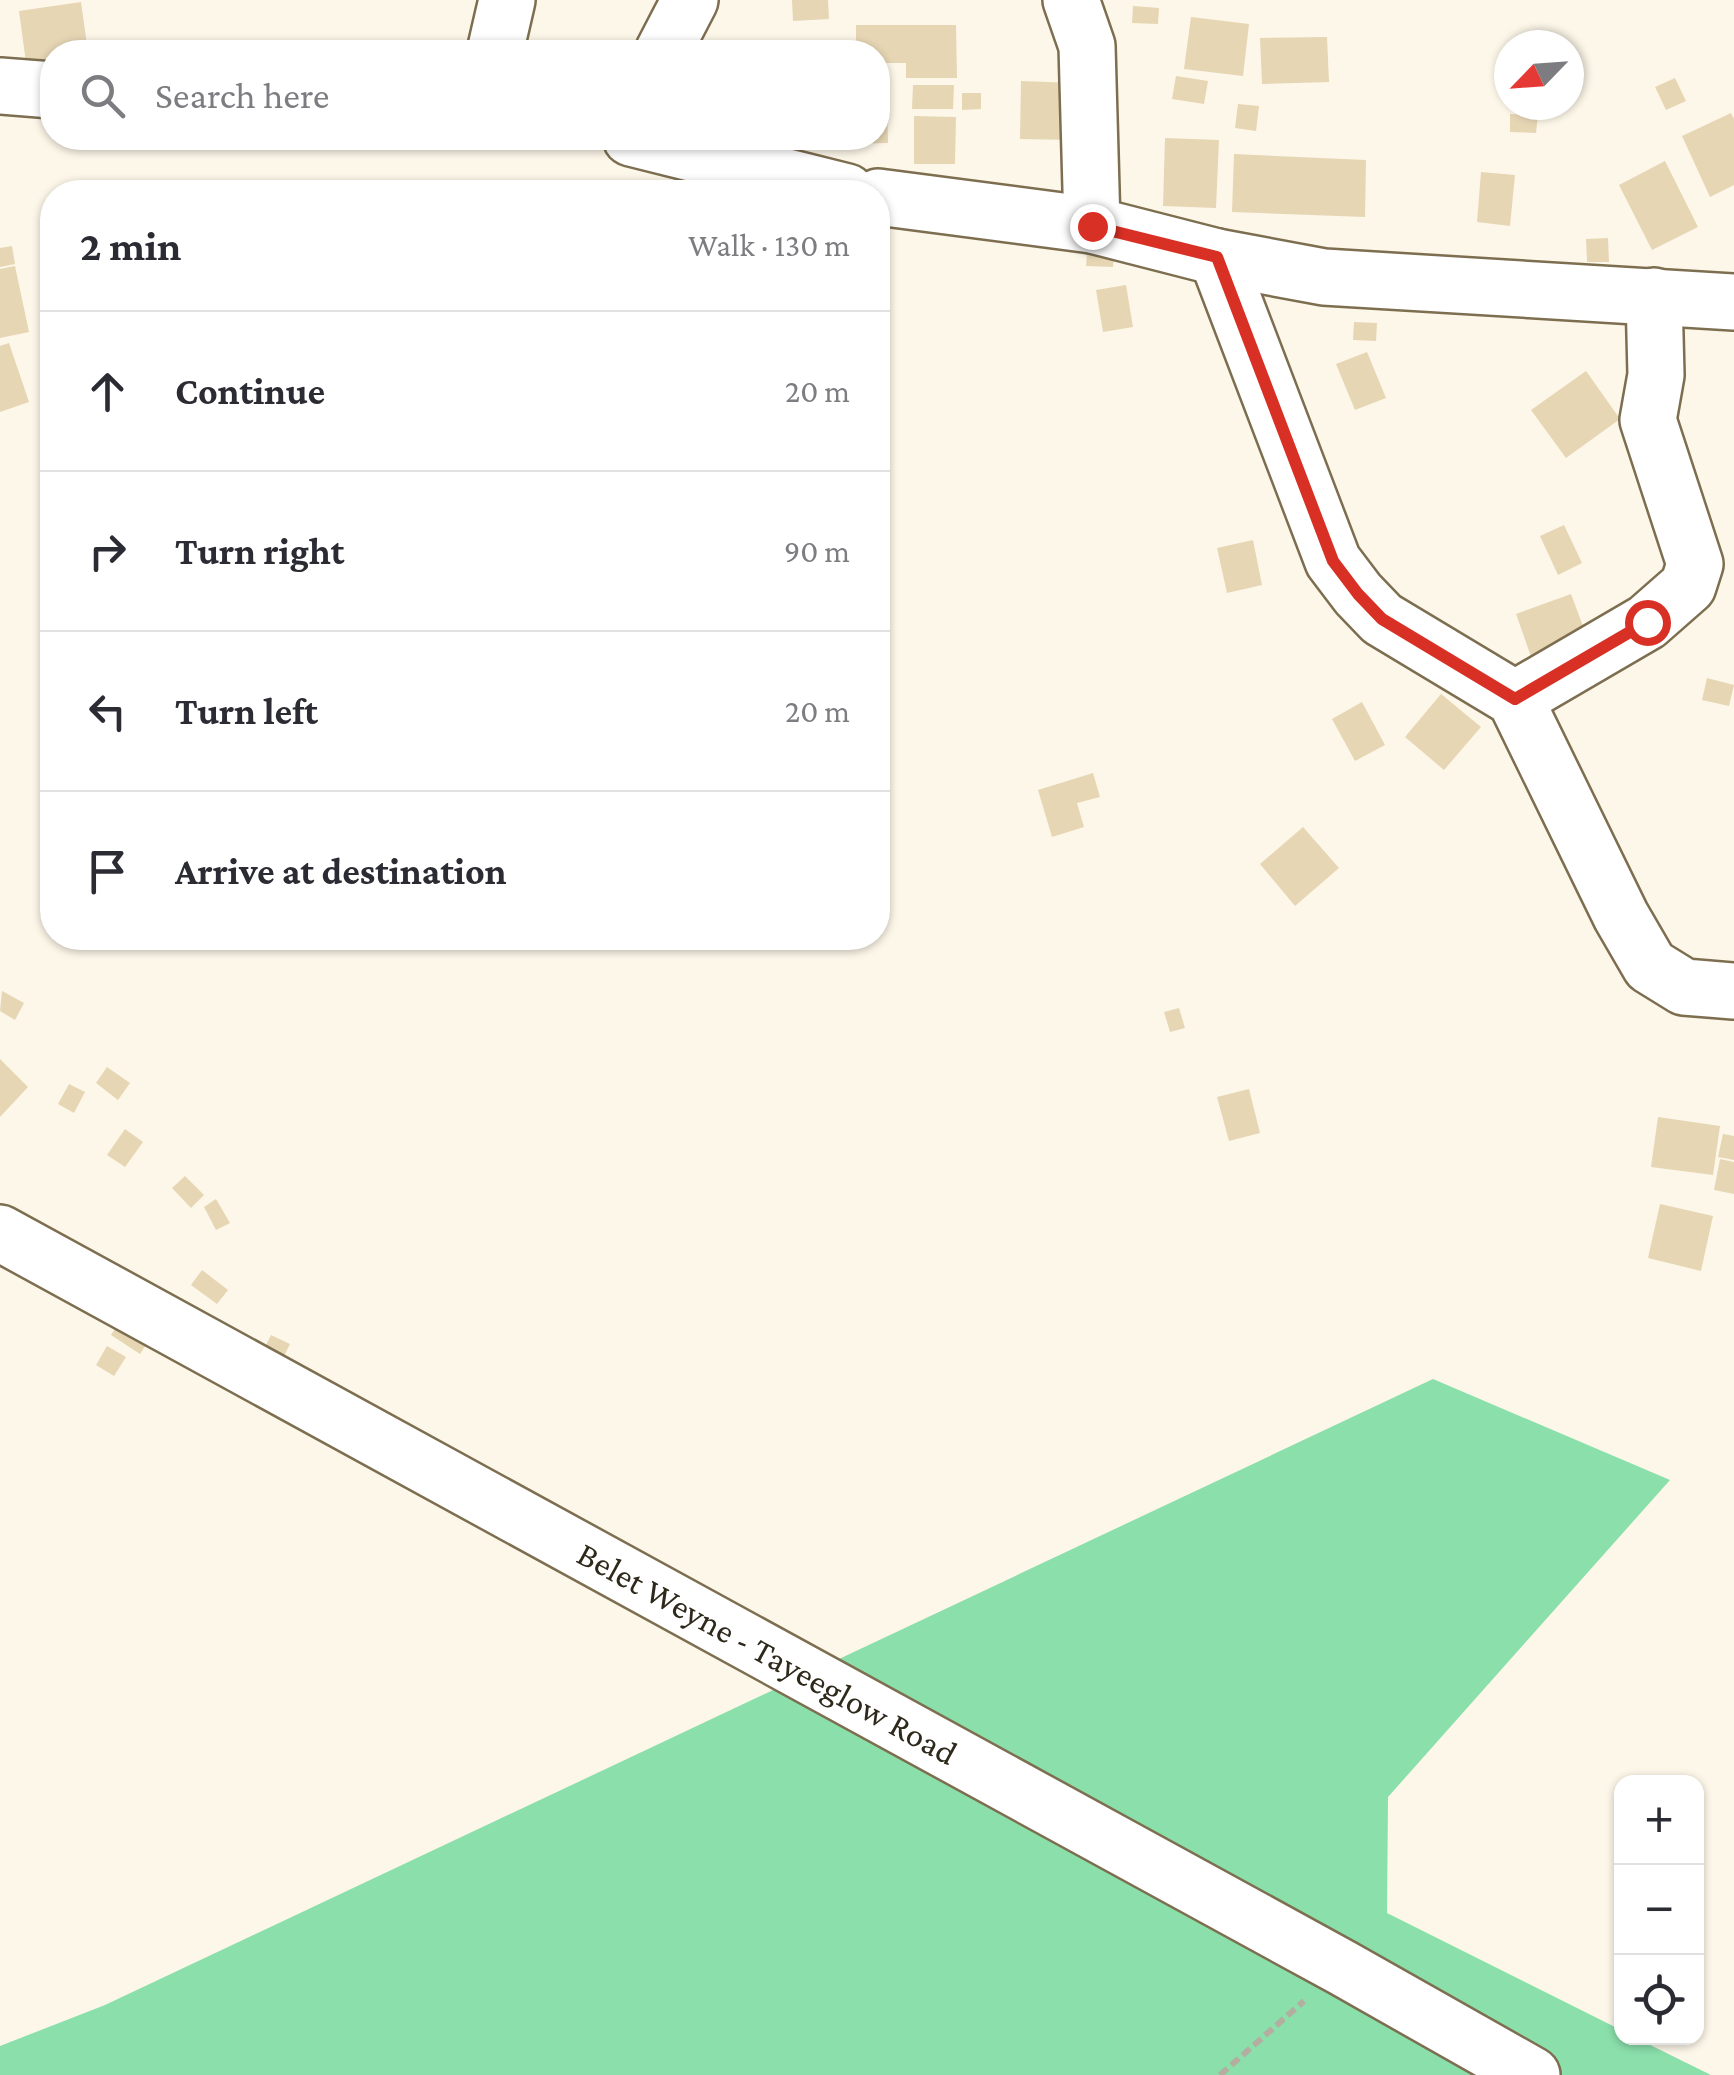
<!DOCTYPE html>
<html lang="en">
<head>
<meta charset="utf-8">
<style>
  :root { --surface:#fff; --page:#f7f7f7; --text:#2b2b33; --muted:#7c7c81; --line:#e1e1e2 }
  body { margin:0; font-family:"Crimson Pro",serif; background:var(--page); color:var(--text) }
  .controls { position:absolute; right:30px; bottom:30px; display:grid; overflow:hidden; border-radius:20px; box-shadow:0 2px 8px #0004 }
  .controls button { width:90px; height:90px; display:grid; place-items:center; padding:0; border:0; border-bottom:2px solid var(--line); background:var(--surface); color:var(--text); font:50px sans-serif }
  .compass { position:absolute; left:1494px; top:30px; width:90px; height:90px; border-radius:50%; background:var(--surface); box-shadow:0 2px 8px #0004; rotate:245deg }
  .stop { position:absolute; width:30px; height:30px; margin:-22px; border:8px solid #d93025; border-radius:50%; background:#fff }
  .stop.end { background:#d93025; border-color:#fff; box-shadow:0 2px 10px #0008 }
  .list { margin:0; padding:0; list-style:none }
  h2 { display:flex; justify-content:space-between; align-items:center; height:130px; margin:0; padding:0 40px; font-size:42px }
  h2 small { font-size:32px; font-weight:400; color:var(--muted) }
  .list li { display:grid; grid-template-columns:65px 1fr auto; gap:30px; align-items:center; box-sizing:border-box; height:160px; padding:0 40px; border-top:2px solid var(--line) }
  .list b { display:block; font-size:38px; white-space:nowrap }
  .list em { font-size:32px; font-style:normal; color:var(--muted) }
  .icon { flex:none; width:55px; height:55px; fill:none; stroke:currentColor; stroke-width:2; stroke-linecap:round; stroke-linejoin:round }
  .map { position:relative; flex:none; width:1734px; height:2075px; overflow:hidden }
  .search { position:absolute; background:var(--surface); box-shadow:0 2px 8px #0004; left:40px; top:40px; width:850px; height:110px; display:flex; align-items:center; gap:25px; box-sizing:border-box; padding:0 35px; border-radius:40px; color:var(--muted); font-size:38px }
  .panel { position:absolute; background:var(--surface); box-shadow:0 2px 8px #0004; left:40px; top:180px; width:850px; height:770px; border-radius:40px }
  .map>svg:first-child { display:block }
  .green { fill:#8adfab }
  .building { fill:#e6d6b4 }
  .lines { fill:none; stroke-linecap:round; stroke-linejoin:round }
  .minor-casing { stroke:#7d6e50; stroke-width:60 }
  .major-casing { stroke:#7d6e50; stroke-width:60 }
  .path { stroke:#b4aea0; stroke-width:6; stroke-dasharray:10 5; stroke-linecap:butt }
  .minor { stroke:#fff; stroke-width:55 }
  .major { stroke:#fff; stroke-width:55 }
  .route { stroke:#d93025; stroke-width:12 }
  .labels { text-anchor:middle; stroke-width:9; stroke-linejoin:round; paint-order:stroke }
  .street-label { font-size:35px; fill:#2f291c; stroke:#fdf7e9 }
</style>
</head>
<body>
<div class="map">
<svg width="1734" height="2075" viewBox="0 0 1734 2075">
  <rect width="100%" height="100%" fill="#fdf7e9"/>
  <polygon class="green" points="1433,1379 1670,1480 1388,1797 1387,1913 1621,2030 1622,2038 1636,2038 1711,2075 0,2075 0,2046 105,2005"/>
  <g class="building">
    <polygon points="792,0 828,0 829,19 793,21"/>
    <polygon points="81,2 88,52 52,52 52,66 27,70 19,11"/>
    <polygon points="1133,6 1159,8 1158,24 1132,23"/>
    <polygon points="1191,17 1249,24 1243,76 1184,69"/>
    <polygon points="856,25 956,25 957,78 906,78 906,63 878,63 878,52 856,52"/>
    <polygon points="1327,37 1329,82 1262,84 1260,38"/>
    <polygon points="1176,76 1208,81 1204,104 1172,99"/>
    <polygon points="1675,78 1686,101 1666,110 1655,87"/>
    <polygon points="1021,81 1074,83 1073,140 1020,139"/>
    <polygon points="913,85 954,85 953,109 912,109"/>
    <polygon points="962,93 981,93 981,109 962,110"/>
    <polygon points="878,99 887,99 888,143 847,144 847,138 878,138"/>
    <polygon points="1238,104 1259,106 1256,131 1235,128"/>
    <polygon points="1731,113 1734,119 1734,185 1710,197 1682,136"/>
    <polygon points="1510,114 1538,115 1536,133 1510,132"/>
    <polygon points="914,116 956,117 955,164 914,164"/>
    <polygon points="1165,138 1219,140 1216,208 1163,206"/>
    <polygon points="1234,154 1366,160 1365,217 1232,212"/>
    <polygon points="1665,161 1698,227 1652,250 1619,185"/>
    <polygon points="1481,172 1515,175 1510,226 1477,222"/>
    <polygon points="1608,238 1609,262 1587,262 1586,239"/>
    <polygon points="1088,240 1115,241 1113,267 1086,266"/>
    <polygon points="12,246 15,264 0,267 0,248"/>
    <polygon points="15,266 29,332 0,338 0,269"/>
    <polygon points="1126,285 1133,327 1103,332 1096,290"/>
    <polygon points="1354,322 1377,323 1376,341 1353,340"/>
    <polygon points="9,343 29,402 0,412 0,346"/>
    <polygon points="1367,352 1386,398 1355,410 1336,364"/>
    <polygon points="1586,371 1620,419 1566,458 1531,410"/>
    <polygon points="1564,525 1582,563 1558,575 1540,536"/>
    <polygon points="1253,540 1262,585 1227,593 1217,548"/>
    <polygon points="1571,594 1590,645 1534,665 1516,614"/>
    <polygon points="1707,678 1734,685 1729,706 1702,700"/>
    <polygon points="1441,694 1481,727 1444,770 1405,737"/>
    <polygon points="1362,702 1385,745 1355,761 1332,719"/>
    <polygon points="1093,773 1100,797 1077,803 1084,827 1052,837 1038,790"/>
    <polygon points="1303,827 1339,868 1295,906 1260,864"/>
    <polygon points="2,991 24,1003 15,1020 0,1011"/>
    <polygon points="1179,1008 1185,1028 1170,1032 1164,1012"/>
    <polygon points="0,1059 28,1087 0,1117"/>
    <polygon points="107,1067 130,1083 118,1100 96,1083"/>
    <polygon points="69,1084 85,1092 74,1113 58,1104"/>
    <polygon points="1249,1089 1260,1133 1229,1141 1217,1097"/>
    <polygon points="1658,1117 1720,1126 1713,1175 1651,1167"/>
    <polygon points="125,1129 143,1142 125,1167 107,1155"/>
    <polygon points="1723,1134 1734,1136 1734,1160 1718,1157"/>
    <polygon points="1720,1159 1734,1162 1734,1194 1714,1190"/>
    <polygon points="185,1176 204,1195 191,1208 172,1188"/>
    <polygon points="216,1199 230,1223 216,1230 204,1207"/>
    <polygon points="1660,1204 1713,1216 1701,1271 1648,1258"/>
    <polygon points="202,1270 228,1290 217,1304 191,1285"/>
    <polygon points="136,1296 165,1316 140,1354 111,1335"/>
    <polygon points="271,1335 290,1344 283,1358 264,1349"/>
    <polygon points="107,1346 126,1357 114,1376 96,1365"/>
  </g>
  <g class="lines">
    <defs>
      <g id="minor">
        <polyline points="1071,0 1087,46 1092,225"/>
        <polyline points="495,52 507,0"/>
        <polyline points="663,52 690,0"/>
        <polyline points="0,86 52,90"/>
        <polyline points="631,138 847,192"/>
        <polyline points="878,197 1092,225 1217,257 1324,277 1734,302"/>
        <polyline points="1217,257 1333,561 1358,594 1382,619 1515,699 1621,916 1650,966 1684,987 1734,991"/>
        <polyline points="1515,699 1647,622 1688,586 1695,564 1648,420 1656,375 1654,296"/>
      </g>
      <g id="major">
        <path id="s1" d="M0 1233 1343 1968 1532 2075"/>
      </g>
    </defs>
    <use href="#minor" class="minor-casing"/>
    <use href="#major" class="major-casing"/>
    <polyline class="path" points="1220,2075 1304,2001"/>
    <use href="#minor" class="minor"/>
    <use href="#major" class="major"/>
  </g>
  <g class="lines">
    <polyline class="route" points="1092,226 1217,257 1333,561 1358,594 1382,619 1515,699 1647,622"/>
  </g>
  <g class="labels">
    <g class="street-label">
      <text dy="12" stroke="none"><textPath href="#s1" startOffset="875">Belet Weyne - Tayeeglow Road</textPath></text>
    </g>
  </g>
</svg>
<div class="controls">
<button>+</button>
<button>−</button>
<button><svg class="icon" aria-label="locate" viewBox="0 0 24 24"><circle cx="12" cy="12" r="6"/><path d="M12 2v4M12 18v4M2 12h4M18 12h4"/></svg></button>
</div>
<svg class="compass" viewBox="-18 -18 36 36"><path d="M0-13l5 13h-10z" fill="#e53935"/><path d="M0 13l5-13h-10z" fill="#7c7c81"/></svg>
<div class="stop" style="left:1647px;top:622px"></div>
<div class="stop end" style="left:1092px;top:226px"></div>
<div class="search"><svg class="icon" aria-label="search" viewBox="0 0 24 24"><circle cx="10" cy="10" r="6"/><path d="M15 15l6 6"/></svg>Search here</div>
<section class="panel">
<h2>2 min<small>Walk · 130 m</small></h2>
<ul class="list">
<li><svg class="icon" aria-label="ahead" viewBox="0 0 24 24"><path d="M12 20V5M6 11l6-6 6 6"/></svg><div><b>Continue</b></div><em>20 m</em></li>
<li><svg class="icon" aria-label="right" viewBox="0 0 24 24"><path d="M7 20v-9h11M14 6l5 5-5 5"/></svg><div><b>Turn right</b></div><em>90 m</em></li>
<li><svg class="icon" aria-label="left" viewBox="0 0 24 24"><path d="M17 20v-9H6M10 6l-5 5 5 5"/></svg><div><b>Turn left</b></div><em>20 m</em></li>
<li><svg class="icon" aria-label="arrive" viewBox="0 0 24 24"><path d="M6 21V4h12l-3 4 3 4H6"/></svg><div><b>Arrive at destination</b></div></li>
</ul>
</section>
</div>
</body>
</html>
